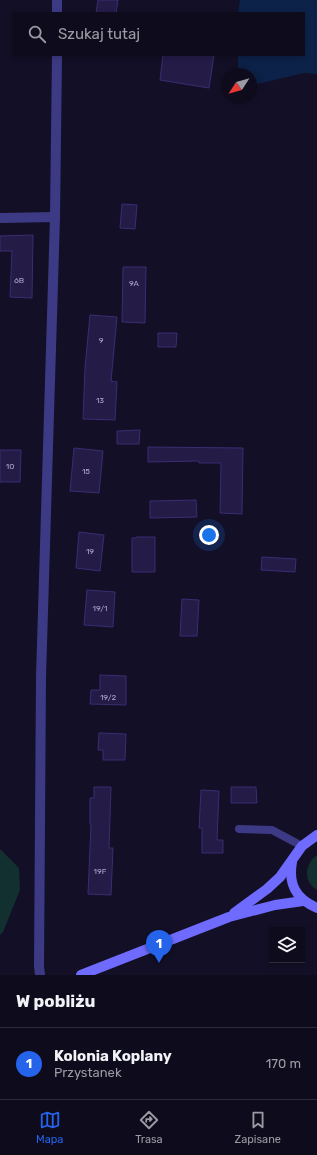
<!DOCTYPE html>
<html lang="pl">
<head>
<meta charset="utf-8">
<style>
  :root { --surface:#0e0b1c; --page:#171425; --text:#f1f3f6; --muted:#9b9ba3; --line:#2e2b3b; --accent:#2563eb }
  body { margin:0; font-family:Rubik,sans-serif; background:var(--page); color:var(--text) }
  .controls { position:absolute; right:12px; bottom:12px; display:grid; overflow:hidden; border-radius:0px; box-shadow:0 2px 6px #0003 }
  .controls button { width:36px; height:36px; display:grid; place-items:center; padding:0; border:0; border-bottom:1px solid var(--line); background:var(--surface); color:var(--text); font:20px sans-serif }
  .compass { position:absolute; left:221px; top:68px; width:36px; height:36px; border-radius:50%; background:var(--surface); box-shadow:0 2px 6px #0003; rotate:234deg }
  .you { position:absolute; left:209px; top:535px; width:14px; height:14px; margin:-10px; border:3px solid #fff; border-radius:50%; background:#1a73e8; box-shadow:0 0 0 6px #1a73e833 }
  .badge { display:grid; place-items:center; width:26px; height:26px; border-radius:50%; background:var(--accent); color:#fff; font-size:13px; font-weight:700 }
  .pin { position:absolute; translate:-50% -33px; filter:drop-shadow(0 1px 2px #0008) }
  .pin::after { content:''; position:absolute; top:21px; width:14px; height:12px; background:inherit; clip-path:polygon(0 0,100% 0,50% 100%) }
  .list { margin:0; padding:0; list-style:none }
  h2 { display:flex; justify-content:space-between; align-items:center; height:52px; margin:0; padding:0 16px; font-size:17px }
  h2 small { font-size:13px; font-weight:400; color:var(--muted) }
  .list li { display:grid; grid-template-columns:26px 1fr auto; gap:12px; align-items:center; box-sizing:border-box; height:72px; padding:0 16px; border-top:1px solid var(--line) }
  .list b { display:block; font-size:15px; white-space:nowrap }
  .list p { margin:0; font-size:13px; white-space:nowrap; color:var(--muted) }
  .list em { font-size:13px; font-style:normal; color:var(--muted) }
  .icon { flex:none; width:22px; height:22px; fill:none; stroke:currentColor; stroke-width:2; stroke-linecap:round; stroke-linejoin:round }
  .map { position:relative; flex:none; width:317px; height:975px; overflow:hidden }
  .search { position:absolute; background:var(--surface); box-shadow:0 2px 6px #0003; left:12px; right:12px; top:12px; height:44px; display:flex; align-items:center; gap:10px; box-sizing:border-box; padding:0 14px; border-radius:0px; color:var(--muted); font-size:15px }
  .sheet { height:124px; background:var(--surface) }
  nav { display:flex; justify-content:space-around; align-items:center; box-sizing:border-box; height:56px; border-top:1px solid var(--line); background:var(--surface); font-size:11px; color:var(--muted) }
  nav a { display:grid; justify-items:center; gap:2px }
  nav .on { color:var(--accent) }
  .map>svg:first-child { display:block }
  .green { fill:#12302f }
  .water { fill:#0c2248 }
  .building { fill:#241b47; stroke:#3b2d73 }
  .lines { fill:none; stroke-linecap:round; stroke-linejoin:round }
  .lane { stroke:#3d3a85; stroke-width:8 }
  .street { stroke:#3d3a85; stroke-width:10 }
  .secondary { stroke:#6f6bff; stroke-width:10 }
  .labels { text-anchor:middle; stroke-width:3.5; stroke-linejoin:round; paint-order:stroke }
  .number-label { font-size:8px; fill:#aca6d1 }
</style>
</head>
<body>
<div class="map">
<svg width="317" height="975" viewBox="0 0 317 975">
  <rect width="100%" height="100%" fill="#130f26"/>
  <g class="green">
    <polygon points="0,849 19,868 20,890 3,932 0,935"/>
    <path d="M317 855V890C303 882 304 864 317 855Z"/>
  </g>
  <polygon class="water" points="240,0 317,0 317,74 304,73 253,85 251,84 251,74 238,73 238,55 304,55 304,13 238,13"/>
  <g class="building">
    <polygon points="98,0 118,0 116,13 96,13"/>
    <polygon points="163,55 214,55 209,88 160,80"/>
    <polygon points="122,204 137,205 135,229 120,228"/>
    <polygon points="33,235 32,298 10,297 12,251 0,251 0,236"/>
    <polygon points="123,267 146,267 145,323 122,322"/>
    <polygon points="90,315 117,317 111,381 117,382 115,420 83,419 85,368"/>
    <polygon points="158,333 177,333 176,347 158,347"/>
    <polygon points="140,430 139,444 117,444 117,431"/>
    <polygon points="148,447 243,448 242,514 220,513 221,463 199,463 199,461 148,462"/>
    <polygon points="74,448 103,451 99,493 70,491"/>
    <polygon points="0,450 21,450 20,482 0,482"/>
    <polygon points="196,500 197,517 150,518 150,501"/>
    <polygon points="79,532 104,535 100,571 76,568"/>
    <polygon points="136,537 155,537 155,572 132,572 132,538 136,538"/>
    <polygon points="262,557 296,559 295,572 261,570"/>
    <polygon points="87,590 115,592 113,627 84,625"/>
    <polygon points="182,599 199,600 197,636 180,636"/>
    <polygon points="100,675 126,676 126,705 90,704 91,690 100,690"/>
    <polygon points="99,733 126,734 125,760 103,760 103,750 98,750"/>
    <polygon points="94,787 111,787 109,848 113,848 111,895 88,894 91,824 90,824 90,798 94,798"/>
    <polygon points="231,787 256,787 257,803 231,803"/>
    <polygon points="201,790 219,791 217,840 223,840 223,853 202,853 202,828 199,828"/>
  </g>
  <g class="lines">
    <polyline class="lane" points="239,829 272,830 302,846"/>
    <g class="street">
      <polyline points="57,13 57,0"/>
      <polyline points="0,218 55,217"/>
      <polyline points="40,975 39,966 41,677 55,217 57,55"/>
    </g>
    <g class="secondary">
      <path d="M292 862C288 885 296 899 317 908"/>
      <polyline points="234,913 267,889 280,877 302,846 317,835"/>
      <polyline points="81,975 229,917 275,905 303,901"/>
    </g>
  </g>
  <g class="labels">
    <g class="number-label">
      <text x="19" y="283">6B</text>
      <text x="134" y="286">9A</text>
      <text x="101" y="343">9</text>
      <text x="100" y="403">13</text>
      <text x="10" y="469">10</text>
      <text x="86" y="474">15</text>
      <text x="90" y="554">19</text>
      <text x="100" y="611">19/1</text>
      <text x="108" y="700">19/2</text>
      <text x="100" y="874">19F</text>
    </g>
  </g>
</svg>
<div class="controls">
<button><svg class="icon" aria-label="layers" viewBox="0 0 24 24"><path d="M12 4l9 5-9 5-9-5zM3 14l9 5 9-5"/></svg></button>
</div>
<svg class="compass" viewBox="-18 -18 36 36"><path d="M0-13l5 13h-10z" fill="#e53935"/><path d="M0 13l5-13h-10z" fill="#9b9ba3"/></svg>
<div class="you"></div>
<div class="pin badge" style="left:159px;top:963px">1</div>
<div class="search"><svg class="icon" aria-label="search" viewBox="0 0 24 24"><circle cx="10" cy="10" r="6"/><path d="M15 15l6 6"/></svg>Szukaj tutaj</div>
</div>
<section class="sheet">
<h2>W pobliżu<small></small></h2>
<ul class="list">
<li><span class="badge">1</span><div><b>Kolonia Koplany</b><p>Przystanek</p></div><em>170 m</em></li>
</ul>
</section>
<nav>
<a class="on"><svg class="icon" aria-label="map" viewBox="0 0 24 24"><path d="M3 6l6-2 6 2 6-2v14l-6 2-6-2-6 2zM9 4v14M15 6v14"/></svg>Mapa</a>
<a><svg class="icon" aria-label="directions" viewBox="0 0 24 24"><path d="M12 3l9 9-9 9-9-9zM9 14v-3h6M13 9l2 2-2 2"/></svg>Trasa</a>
<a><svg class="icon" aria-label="saved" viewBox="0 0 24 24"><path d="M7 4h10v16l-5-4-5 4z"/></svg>Zapisane</a>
</nav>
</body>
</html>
